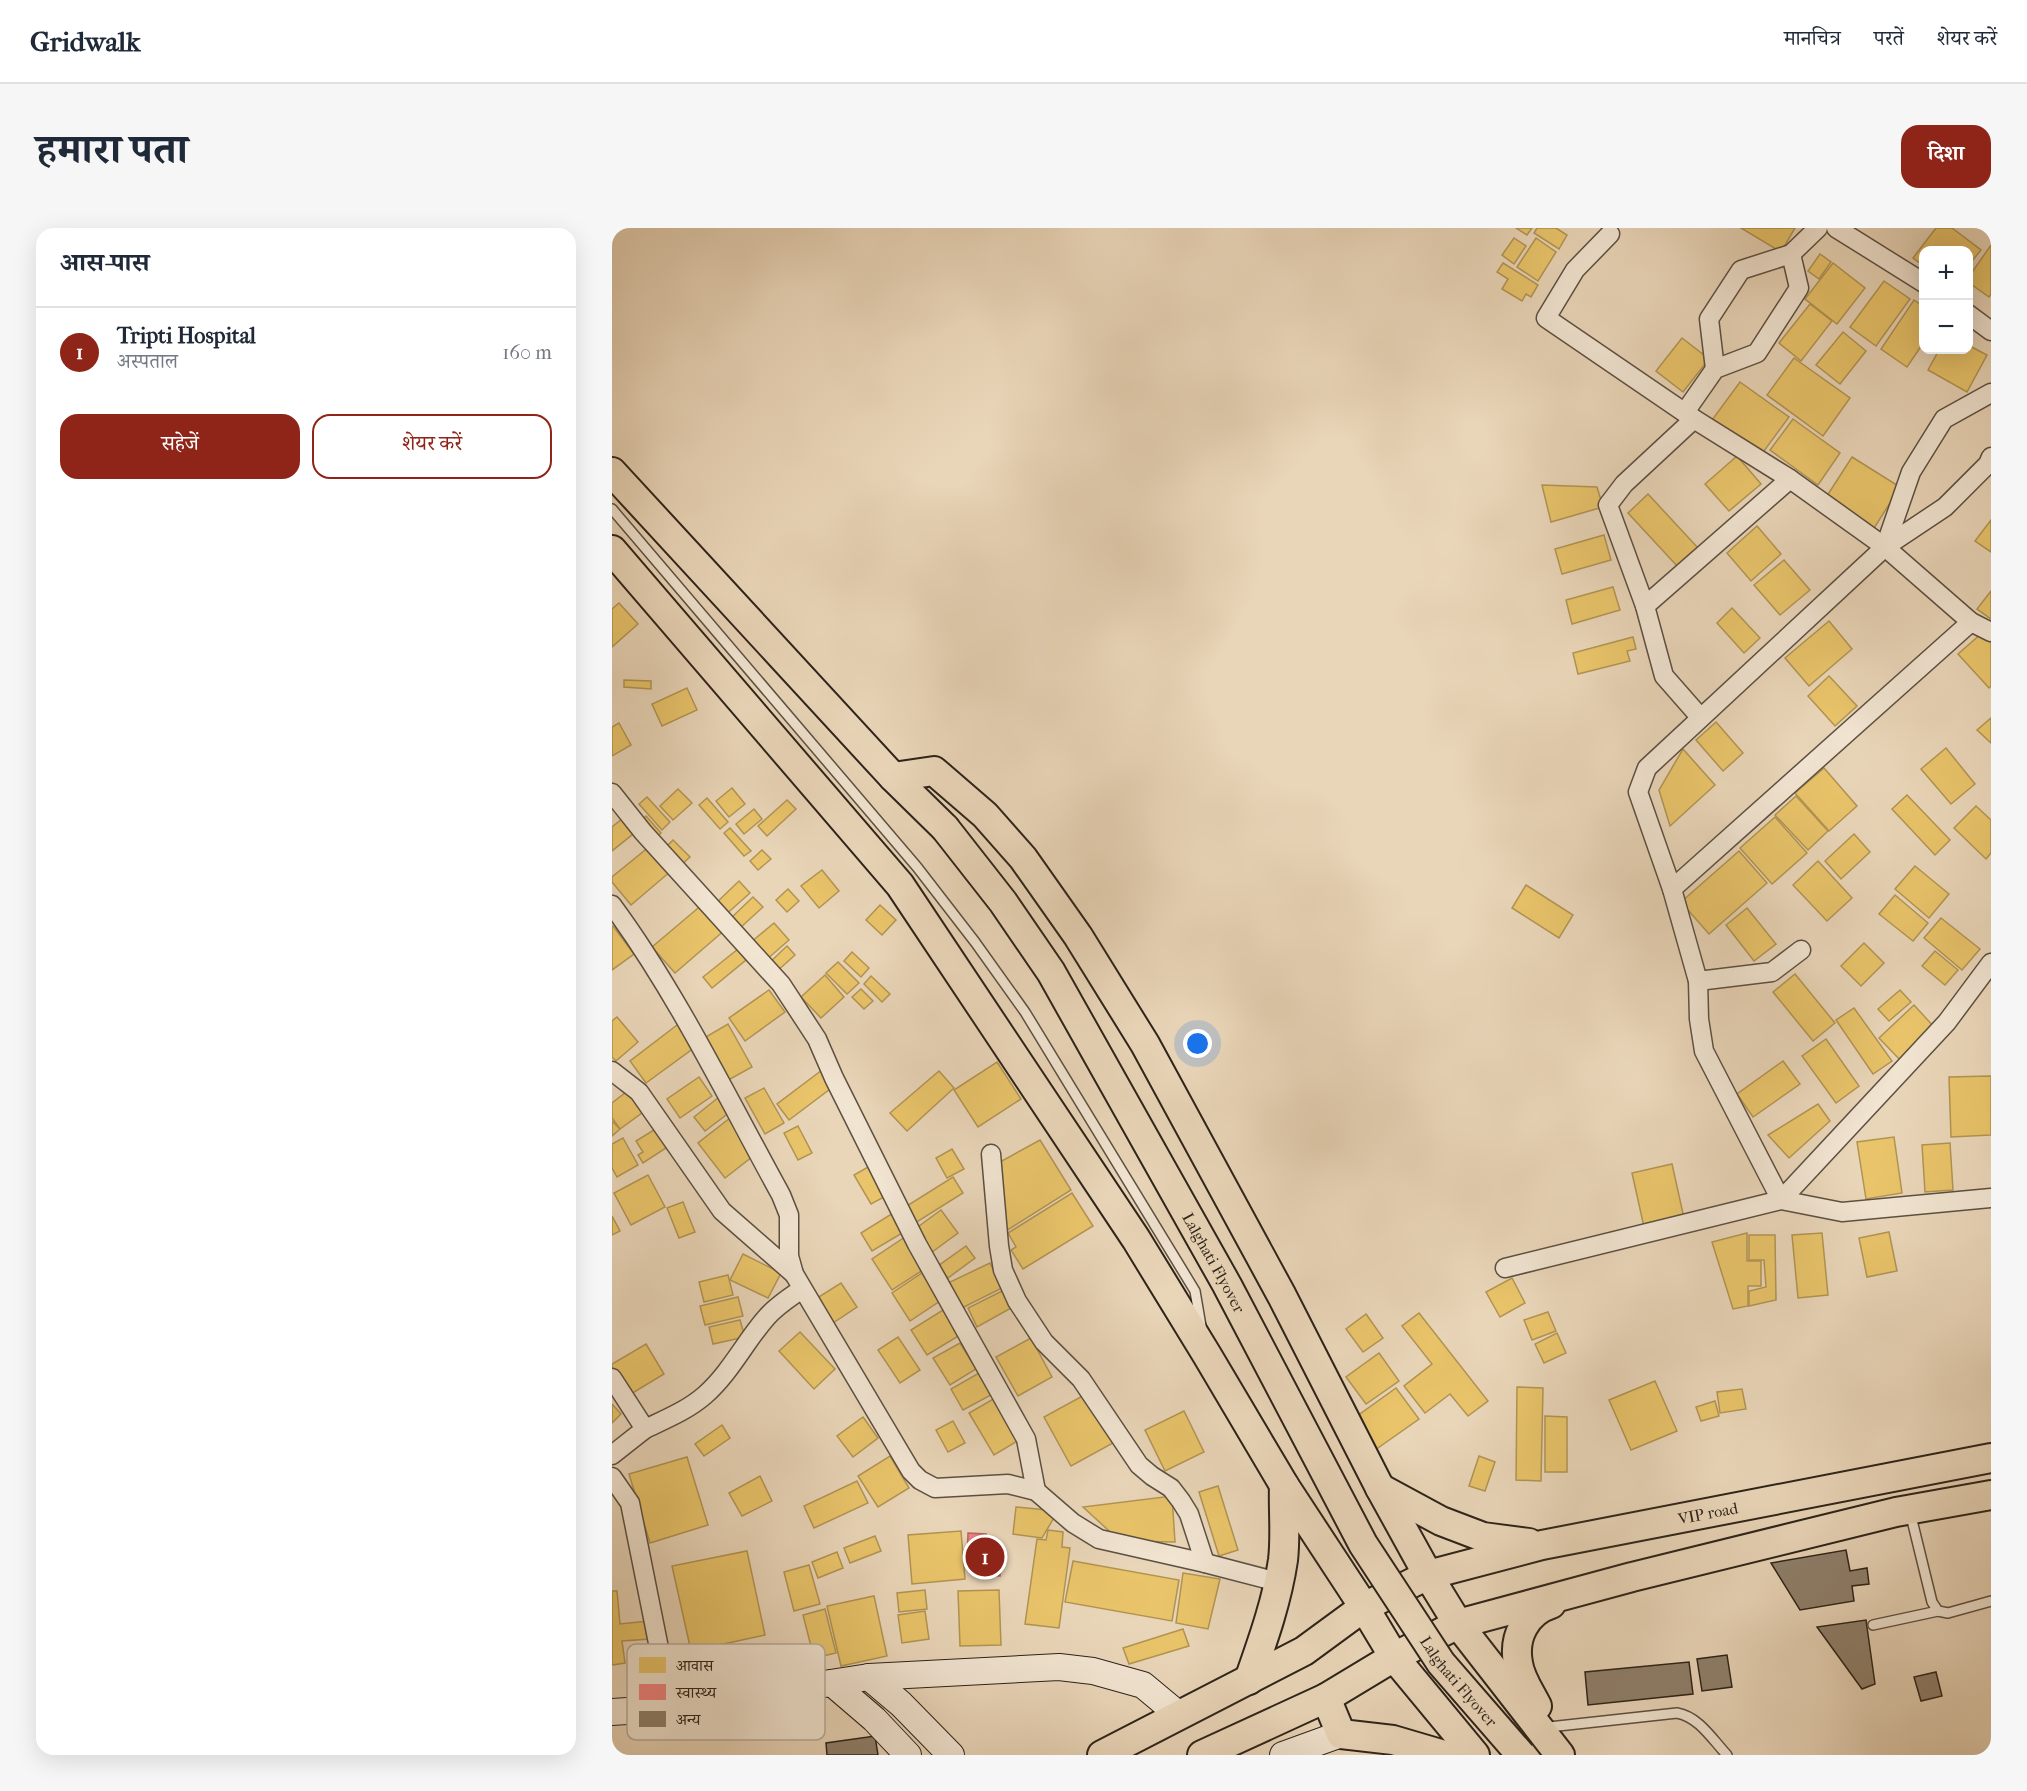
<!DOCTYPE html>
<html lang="hi">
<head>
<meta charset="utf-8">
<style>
  :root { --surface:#fff; --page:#f6f6f7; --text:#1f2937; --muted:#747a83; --line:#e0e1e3; --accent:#8f2418 }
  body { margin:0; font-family:"IM FELL French Canon","Noto Serif Devanagari",serif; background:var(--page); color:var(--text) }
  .controls { position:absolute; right:18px; top:18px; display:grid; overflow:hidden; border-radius:12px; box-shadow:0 6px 24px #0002 }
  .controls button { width:54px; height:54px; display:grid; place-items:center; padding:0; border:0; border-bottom:2px solid var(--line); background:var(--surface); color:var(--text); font:30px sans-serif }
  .you { position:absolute; left:586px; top:816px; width:21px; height:21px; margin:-15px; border:4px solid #fff; border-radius:50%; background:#1a73e8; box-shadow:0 0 0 9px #1a73e833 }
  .badge { display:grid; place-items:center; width:39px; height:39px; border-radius:50%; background:var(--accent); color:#fff; font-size:20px; font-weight:700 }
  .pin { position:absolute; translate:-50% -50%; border:3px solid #fff; box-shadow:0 2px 6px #0006 }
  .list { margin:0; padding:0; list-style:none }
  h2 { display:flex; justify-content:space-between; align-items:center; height:78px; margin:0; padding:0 24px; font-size:26px }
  h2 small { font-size:20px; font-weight:400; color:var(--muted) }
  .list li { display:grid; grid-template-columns:39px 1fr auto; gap:18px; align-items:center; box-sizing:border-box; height:90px; padding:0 24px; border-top:2px solid var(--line) }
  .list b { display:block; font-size:22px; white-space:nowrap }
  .list p { margin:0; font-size:20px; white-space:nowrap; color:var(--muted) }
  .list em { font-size:20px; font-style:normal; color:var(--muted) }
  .actions { display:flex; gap:12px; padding:18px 24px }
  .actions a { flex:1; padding:14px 0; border:2px solid var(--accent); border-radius:18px; text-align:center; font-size:21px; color:var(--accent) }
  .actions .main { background:var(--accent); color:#fff }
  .map { position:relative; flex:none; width:1379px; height:1527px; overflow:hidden; border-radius:18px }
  header { display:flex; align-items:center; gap:36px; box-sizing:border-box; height:84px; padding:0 30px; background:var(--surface); border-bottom:2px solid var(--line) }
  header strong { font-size:28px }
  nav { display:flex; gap:33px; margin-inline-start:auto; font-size:21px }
  .intro { display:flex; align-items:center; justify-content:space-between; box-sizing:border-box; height:144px; padding:0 36px }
  h1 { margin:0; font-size:42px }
  .button { padding:15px 27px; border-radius:18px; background:var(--accent); color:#fff; font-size:21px; font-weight:700 }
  main { display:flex; gap:36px; padding:0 36px }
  aside { flex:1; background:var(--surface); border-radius:18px; box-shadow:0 6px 24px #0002 }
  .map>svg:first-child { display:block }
  .homes { fill:#e9c46a; stroke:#b19452; stroke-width:1.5 }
  .health { fill:#f28482; stroke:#b76763; stroke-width:1.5 }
  .building { fill:#8f806c; stroke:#2d231a; stroke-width:1.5 }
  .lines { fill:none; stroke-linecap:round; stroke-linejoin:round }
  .lane-casing { stroke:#5c5042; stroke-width:12 }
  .street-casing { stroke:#5c5042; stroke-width:21 }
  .secondary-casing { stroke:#2d231a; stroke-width:28 }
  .primary-casing { stroke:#2d231a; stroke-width:32 }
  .lane { stroke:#f1e4d1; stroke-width:9 }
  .street { stroke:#f1e4d1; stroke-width:18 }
  .secondary { stroke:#f1e4d1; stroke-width:26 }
  .primary { stroke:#e9d5b8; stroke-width:28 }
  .primary-bridge-casing { stroke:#2d231a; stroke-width:32; stroke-linecap:butt }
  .primary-bridge { stroke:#e9d5b8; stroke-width:28 }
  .labels { text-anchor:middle; stroke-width:6; stroke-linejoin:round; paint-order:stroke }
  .street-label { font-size:16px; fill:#2d231a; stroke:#f1e4d1 }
  .key { fill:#f1e4d1; stroke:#b6aa9a; stroke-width:1.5 }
  .key-label { font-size:16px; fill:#2d231a }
</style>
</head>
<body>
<header>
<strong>Gridwalk</strong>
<nav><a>मानचित्र</a><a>परतें</a><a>शेयर करें</a></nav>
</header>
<div class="intro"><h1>हमारा पता</h1><a class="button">दिशा</a></div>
<main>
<aside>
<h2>आस-पास<small></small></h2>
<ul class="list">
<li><span class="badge">1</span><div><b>Tripti Hospital</b><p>अस्पताल</p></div><em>160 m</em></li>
</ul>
<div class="actions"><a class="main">सहेजें</a><a>शेयर करें</a></div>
</aside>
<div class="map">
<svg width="1379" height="1527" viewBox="0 0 1379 1527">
  <rect width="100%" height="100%" fill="#e9d5b8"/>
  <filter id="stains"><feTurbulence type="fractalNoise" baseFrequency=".00333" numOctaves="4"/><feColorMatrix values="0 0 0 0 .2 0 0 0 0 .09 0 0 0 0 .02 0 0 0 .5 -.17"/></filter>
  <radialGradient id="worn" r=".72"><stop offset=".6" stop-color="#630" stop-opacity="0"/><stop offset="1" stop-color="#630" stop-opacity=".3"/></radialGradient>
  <g class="homes">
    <polygon points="904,0 920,0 915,7"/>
    <polygon points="925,0 944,0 955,7 947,21 922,5"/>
    <polygon points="1129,0 1183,0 1169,24"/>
    <polygon points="1324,0 1340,0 1369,22 1356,38 1356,22 1312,22 1312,38 1301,30"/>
    <polygon points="902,10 914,18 902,36 890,27"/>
    <polygon points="924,10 944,24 926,53 905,39"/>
    <polygon points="1379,17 1379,66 1377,69 1356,54 1356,50"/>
    <polygon points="1208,26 1219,34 1207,51 1196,43"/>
    <polygon points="891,35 926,57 919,69 914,66 910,73 890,61 896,51 885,44"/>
    <polygon points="1221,35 1253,60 1225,96 1193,71"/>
    <polygon points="1272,53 1298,71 1264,118 1238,99"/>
    <polygon points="1302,72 1312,79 1312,114 1295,139 1269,121"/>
    <polygon points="1198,76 1220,93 1189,133 1167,115"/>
    <polygon points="1231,104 1254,123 1228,156 1204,137"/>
    <polygon points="1070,110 1097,131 1071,164 1044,143"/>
    <polygon points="1356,117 1375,127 1355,164 1316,142 1327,122 1356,122"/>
    <polygon points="1182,130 1238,170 1211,208 1155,167"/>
    <polygon points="1128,154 1177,189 1149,227 1100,192"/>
    <polygon points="1181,191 1228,225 1206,257 1158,222"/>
    <polygon points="1125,228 1149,256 1117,283 1093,256"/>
    <polygon points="1240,229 1288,259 1259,305 1211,274"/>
    <polygon points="930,257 985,259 991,279 939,294"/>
    <polygon points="1036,266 1086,320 1066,339 1016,285"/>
    <polygon points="1379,292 1379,324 1363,313"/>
    <polygon points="1145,298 1169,326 1139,353 1115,325"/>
    <polygon points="992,307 999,332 950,346 943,321"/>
    <polygon points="1172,332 1198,362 1168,387 1142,357"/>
    <polygon points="1001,359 1008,382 960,396 954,372"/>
    <polygon points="1379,363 1379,391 1365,381"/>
    <polygon points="7,375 26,396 0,419 0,381"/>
    <polygon points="1120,380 1148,410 1132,425 1105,395"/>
    <polygon points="1217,393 1240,421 1197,458 1173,430"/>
    <polygon points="1370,405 1379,415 1379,458 1377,460 1346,426"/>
    <polygon points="1021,409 1024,421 1015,423 1018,433 966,446 961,425"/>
    <polygon points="1217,448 1245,478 1223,498 1196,468"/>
    <polygon points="12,452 39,453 39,461 12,459"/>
    <polygon points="75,460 85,482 50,498 40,476"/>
    <polygon points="1379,490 1379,515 1365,502"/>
    <polygon points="1104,494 1131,525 1111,543 1084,512"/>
    <polygon points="7,495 19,517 0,528 0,499"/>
    <polygon points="1334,520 1363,556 1339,576 1309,541"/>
    <polygon points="1071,521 1103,557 1058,598 1047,562"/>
    <polygon points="1212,540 1245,578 1217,603 1183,565"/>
    <polygon points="120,560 133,576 117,589 104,573"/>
    <polygon points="66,561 80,575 61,592 48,578"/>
    <polygon points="1295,567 1338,612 1323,627 1280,581"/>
    <polygon points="1184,568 1216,603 1196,622 1163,587"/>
    <polygon points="35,569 58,594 50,602 27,576"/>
    <polygon points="95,570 116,594 108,601 87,577"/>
    <polygon points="175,572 184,581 155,608 146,598"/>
    <polygon points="1364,578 1379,592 1379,625 1374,631 1342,600"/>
    <polygon points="142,581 150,591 132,606 124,596"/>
    <polygon points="15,587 26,602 0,623 0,599"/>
    <polygon points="34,588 49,605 42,611 27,595"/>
    <polygon points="1163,589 1195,625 1160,656 1128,620"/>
    <polygon points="118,600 139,623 132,628 112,605"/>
    <polygon points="1242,606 1258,624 1229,651 1213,633"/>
    <polygon points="61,612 78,629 67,639 51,622"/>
    <polygon points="38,618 59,643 19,677 0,654 0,649"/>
    <polygon points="150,622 159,631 146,642 138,633"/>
    <polygon points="1127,623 1155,655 1097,706 1069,674"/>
    <polygon points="1206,633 1240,670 1215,693 1181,657"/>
    <polygon points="1303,638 1337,666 1317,690 1283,661"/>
    <polygon points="210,642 227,663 207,680 189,658"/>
    <polygon points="127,653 138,665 111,689 101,678"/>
    <polygon points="914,657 961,687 947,710 900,680"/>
    <polygon points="176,661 187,673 175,684 164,672"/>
    <polygon points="1283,667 1316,695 1301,713 1267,686"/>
    <polygon points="141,669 151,679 128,700 119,690"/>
    <polygon points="92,675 114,701 63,745 40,719"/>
    <polygon points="268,677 284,692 270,707 254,692"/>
    <polygon points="1135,680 1164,716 1142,733 1114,697"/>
    <polygon points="1329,690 1368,721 1350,742 1312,710"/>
    <polygon points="162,695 177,712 153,733 138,715"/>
    <polygon points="1,698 22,726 0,742 0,699"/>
    <polygon points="1252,715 1272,735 1249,758 1229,738"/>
    <polygon points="175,718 183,727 163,745 155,737"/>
    <polygon points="126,721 134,732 100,760 91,749"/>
    <polygon points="1323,723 1346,742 1333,757 1310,738"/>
    <polygon points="240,724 257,740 249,749 232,733"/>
    <polygon points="226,734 247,755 235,766 214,745"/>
    <polygon points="1183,746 1223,795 1201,813 1161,764"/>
    <polygon points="213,747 232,769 209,790 189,769"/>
    <polygon points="259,748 278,766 270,774 252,756"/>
    <polygon points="249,761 261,773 252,781 240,769"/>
    <polygon points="157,762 173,784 133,813 117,790"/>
    <polygon points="1288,762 1299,774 1277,793 1266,781"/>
    <polygon points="1302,777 1323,800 1289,833 1267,810"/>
    <polygon points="1242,780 1280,833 1261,846 1224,792"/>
    <polygon points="5,789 26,814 4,833 0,829 0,793"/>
    <polygon points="69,794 86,817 34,855 18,833"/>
    <polygon points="116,796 140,839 111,855 87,813"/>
    <polygon points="1214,811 1247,858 1224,875 1190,828"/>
    <polygon points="1171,833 1188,856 1141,889 1125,866"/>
    <polygon points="385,834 409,871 366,899 342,862"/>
    <polygon points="210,842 222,858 177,892 165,876"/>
    <polygon points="327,843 342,860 295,903 278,885"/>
    <polygon points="1379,848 1379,907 1339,909 1337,849"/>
    <polygon points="87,849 100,868 68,890 55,871"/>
    <polygon points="152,860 172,895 153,906 133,870"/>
    <polygon points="18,861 34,882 8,901 0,890 0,875"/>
    <polygon points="107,869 118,884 93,903 82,889"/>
    <polygon points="1206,876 1218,893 1177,930 1156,907"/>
    <polygon points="118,890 145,925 113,950 86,915"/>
    <polygon points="0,893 8,901 0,908"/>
    <polygon points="186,898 200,925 186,932 172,905"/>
    <polygon points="45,900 57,918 31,935 26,927 31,924 24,913"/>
    <polygon points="1282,909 1290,965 1254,971 1245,914"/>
    <polygon points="11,910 26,937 5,949 0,940 0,916"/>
    <polygon points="428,912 459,962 394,1003 388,934"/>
    <polygon points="1338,915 1341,962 1313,964 1310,917"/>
    <polygon points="340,921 352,941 335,950 324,930"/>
    <polygon points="1060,936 1072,990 1032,999 1020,945"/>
    <polygon points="256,939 272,969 259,976 242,947"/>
    <polygon points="36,947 53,979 19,997 2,965"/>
    <polygon points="341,949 351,965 300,997 290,981"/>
    <polygon points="460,965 481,998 411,1041 399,1022 404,1019 396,1005"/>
    <polygon points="71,974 83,1004 67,1010 55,980"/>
    <polygon points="329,982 346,1005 316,1027 299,1004"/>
    <polygon points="281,985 292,1004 260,1023 249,1005"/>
    <polygon points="0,988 8,1003 0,1007"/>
    <polygon points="1277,1004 1285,1043 1255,1049 1247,1010"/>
    <polygon points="1135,1005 1135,1033 1149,1033 1149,1058 1136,1058 1136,1078 1121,1081 1100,1014"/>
    <polygon points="1210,1005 1216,1067 1186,1070 1180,1007"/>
    <polygon points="1137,1007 1163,1007 1164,1072 1137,1078 1137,1063 1154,1059 1152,1032 1137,1032"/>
    <polygon points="293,1009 314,1040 280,1062 260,1031"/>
    <polygon points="354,1018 363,1030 336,1050 326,1038"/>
    <polygon points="131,1026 169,1045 156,1070 118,1052"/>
    <polygon points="378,1035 390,1060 348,1081 336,1055"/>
    <polygon points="313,1043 331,1071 298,1093 280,1065"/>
    <polygon points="116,1047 121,1067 92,1074 87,1054"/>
    <polygon points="900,1050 913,1075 888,1089 874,1064"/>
    <polygon points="229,1055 245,1079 218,1097 202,1072"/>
    <polygon points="392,1062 401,1079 365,1099 356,1080"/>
    <polygon points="126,1069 131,1088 93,1097 88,1078"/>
    <polygon points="331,1082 348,1107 315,1127 299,1102"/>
    <polygon points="936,1084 944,1103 920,1112 912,1092"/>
    <polygon points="807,1085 876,1173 856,1188 838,1166 813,1185 792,1158 820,1136 790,1098"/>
    <polygon points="754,1086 771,1110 751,1124 734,1101"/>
    <polygon points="128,1092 133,1109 101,1116 97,1099"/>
    <polygon points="188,1104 223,1141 202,1161 167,1123"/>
    <polygon points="945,1105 954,1125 932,1135 923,1116"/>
    <polygon points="286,1109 308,1142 288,1155 266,1122"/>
    <polygon points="419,1110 440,1149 406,1168 384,1129"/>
    <polygon points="348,1115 364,1141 338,1157 321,1130"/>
    <polygon points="34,1116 52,1146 14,1169 0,1145 0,1136"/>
    <polygon points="767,1125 787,1153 754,1176 734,1149"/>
    <polygon points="367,1145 379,1167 351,1182 339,1161"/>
    <polygon points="1043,1153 1065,1203 1019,1222 997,1172"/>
    <polygon points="905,1159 931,1160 929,1253 904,1252"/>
    <polygon points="784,1160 807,1191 763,1222 741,1191"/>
    <polygon points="1130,1161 1134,1181 1108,1185 1105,1164"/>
    <polygon points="474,1166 501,1215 459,1238 432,1189"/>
    <polygon points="383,1170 407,1212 382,1227 357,1185"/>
    <polygon points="1103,1173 1107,1188 1089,1193 1084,1179"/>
    <polygon points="0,1176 9,1186 0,1195"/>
    <polygon points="572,1183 592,1224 553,1243 533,1202"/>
    <polygon points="933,1188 955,1189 955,1244 933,1244"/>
    <polygon points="251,1189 266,1210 241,1229 225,1208"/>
    <polygon points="341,1193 353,1215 336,1224 324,1202"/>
    <polygon points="110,1197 118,1210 92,1228 83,1216"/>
    <polygon points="278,1228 297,1260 266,1279 246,1248"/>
    <polygon points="867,1228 883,1234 873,1263 857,1258"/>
    <polygon points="75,1229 96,1297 38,1315 17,1246"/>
    <polygon points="148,1248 160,1273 130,1288 117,1265"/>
    <polygon points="245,1253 256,1275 202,1300 192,1278"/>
    <polygon points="606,1258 626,1322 607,1328 587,1264"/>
    <polygon points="560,1268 563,1314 508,1313 471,1279"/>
    <polygon points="404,1279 446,1283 430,1310 401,1306"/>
    <polygon points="436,1302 451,1304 450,1319 458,1320 447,1400 413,1396 425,1311 434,1312"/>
    <polygon points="349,1303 353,1351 300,1356 296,1307"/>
    <polygon points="263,1308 269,1323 238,1335 232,1320"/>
    <polygon points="135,1323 153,1407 79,1423 60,1338"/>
    <polygon points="225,1324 231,1340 206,1350 200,1334"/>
    <polygon points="461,1333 567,1352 560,1393 453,1374"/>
    <polygon points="197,1337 208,1376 182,1383 172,1344"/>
    <polygon points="571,1345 608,1351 596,1401 564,1395"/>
    <polygon points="313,1362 315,1381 287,1384 285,1365"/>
    <polygon points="387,1362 389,1417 348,1418 346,1363"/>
    <polygon points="0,1363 5,1363 8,1396 36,1393 38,1411 10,1413 13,1435 0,1437"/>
    <polygon points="262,1368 275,1428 229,1438 215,1378"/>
    <polygon points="213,1381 224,1425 202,1430 191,1387"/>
    <polygon points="313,1383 317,1411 290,1415 286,1387"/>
    <polygon points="571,1401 577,1418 517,1436 511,1420"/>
  </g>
  <polygon class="health" points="356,1305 374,1306 373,1321 389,1321 388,1348 372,1347 373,1338 355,1337"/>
  <g class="building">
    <polygon points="1234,1322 1238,1343 1255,1340 1257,1356 1240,1358 1242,1373 1188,1382 1159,1335"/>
    <polygon points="1254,1392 1263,1456 1250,1461 1205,1399"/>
    <polygon points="1115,1427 1120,1459 1090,1463 1085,1431"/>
    <polygon points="1077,1434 1081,1466 976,1477 973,1444"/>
    <polygon points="1324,1444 1330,1468 1309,1473 1302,1449"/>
    <polygon points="263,1508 266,1527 215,1527 214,1515"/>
  </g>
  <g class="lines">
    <defs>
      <g id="lane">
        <polyline points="0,281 305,639 363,714 413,784 583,1063 589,1098"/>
        <polyline points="1298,1284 1320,1374 1326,1383 1336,1385 1379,1373"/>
        <polyline points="1261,1397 1326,1383"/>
        <path d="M937 1499 1065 1485C1087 1489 1100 1511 1115 1527"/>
      </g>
      <g id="street">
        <polyline points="1224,0 1312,55"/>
        <polyline points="998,6 963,42 934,90 1082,191 1178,251 1273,319 1359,394 1379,404"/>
        <polyline points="1356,86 1379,103"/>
        <polyline points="1103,141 1097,91 1129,42 1179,26"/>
        <polyline points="1073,184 1103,141 1145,125 1187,60 1179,26 1206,0"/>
        <polyline points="1082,191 1012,256 996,277 1033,378 1052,448 1088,489"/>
        <polyline points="1379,229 1376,236 1333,279 1273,319 1035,540 1026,564 1060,661 1086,753 1087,791 1092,823 1169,972 1335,794 1379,735"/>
        <polyline points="1273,319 1299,244 1332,191 1379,165"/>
        <polyline points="1033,378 1178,251"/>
        <polyline points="0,565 31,604 169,756 205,811 222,850 305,1016 414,1211 424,1263"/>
        <polyline points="1060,661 1359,394"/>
        <path d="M0 677C65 765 116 871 169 967L177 987V1028L182 1046 299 1243 308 1252 323 1260 396 1256 424 1263 461 1295 487 1311 593 1335 666 1354"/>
        <polyline points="1086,753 1160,744 1189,722"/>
        <polyline points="0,843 27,864 110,983 182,1046"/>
        <polyline points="379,926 387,1018 391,1042 405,1073 432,1114 469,1151 527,1237 540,1248 559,1260 569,1273 577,1286 593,1335"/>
        <polyline points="893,1040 1169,972 1230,984 1379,970"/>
        <polyline points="0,1150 33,1201 0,1227"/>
        <path d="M33 1201C54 1191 76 1182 93 1167 118 1145 133 1114 154 1090 164 1078 177 1070 190 1061"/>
        <polyline points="0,1249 18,1275 59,1480"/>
      </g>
      <g id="secondary">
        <polyline points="257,1449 289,1476 339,1527"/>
        <polyline points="220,1455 262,1491 296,1527"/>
        <polyline points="0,1484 59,1480 257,1449 447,1439 481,1443 531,1457 567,1487"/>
        <polyline points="671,1527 729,1506"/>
      </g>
      <g id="primary">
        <polyline points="0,244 281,549 333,600"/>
        <polyline points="0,322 288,657 524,1011 595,1127 672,1257 752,1379 782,1429 863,1527"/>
        <polyline points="281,549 322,543 373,587 411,630 466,708 533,816 670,1068 768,1260 816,1347 846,1396 948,1527"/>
        <polyline points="768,1260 829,1293 871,1309 917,1315"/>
        <path d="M637 1452C651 1412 665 1373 671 1332 674 1307 671 1282 672 1257"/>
        <polyline points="714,1470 729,1506 781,1512 832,1527"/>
        <path d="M925 1478C918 1464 908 1450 906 1435 901 1409 914 1384 939 1376"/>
        <path id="s1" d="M490 1527 692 1423 752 1379 816 1347 930 1317 1379 1230"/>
        <polyline points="590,1527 714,1470 782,1429 846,1396 1020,1349 1284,1284 1379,1267"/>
      </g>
    </defs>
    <use href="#lane" class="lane-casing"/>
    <use href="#street" class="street-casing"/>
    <use href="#secondary" class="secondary-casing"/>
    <use href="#primary" class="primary-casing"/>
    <use href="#lane" class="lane"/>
    <use href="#street" class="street"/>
    <use href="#secondary" class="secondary"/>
    <use href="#primary" class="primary"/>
    <defs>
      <g id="primary-bridge">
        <path id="s2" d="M333 600 391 674 439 744 615 1057 751 1316 829 1435 909 1527"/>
      </g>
    </defs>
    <use href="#primary-bridge" class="primary-bridge-casing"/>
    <use href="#primary-bridge" class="primary-bridge"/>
  </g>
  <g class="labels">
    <g class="street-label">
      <text dy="6" stroke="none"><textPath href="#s2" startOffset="512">Lalghati Flyover</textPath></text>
      <text dy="6" stroke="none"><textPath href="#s1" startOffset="660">VIP road</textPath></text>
      <text dy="6" stroke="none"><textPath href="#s2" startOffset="998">Lalghati Flyover</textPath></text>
    </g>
  </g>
  <rect x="15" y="1416" width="198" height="96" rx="9" class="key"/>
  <rect x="27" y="1429" width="27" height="16" fill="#e9c46a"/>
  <rect x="27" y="1456" width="27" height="16" fill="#f28482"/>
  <rect x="27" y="1483" width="27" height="16" fill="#8f806c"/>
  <g class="key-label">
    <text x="64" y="1443">आवास</text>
    <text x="64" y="1470">स्वास्थ्य</text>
    <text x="64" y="1497">अन्य</text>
  </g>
  <rect width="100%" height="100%" filter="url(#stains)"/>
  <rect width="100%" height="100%" fill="url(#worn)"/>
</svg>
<div class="controls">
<button>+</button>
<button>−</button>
</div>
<div class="you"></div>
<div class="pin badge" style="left:373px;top:1329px">1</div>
</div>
</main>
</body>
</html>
